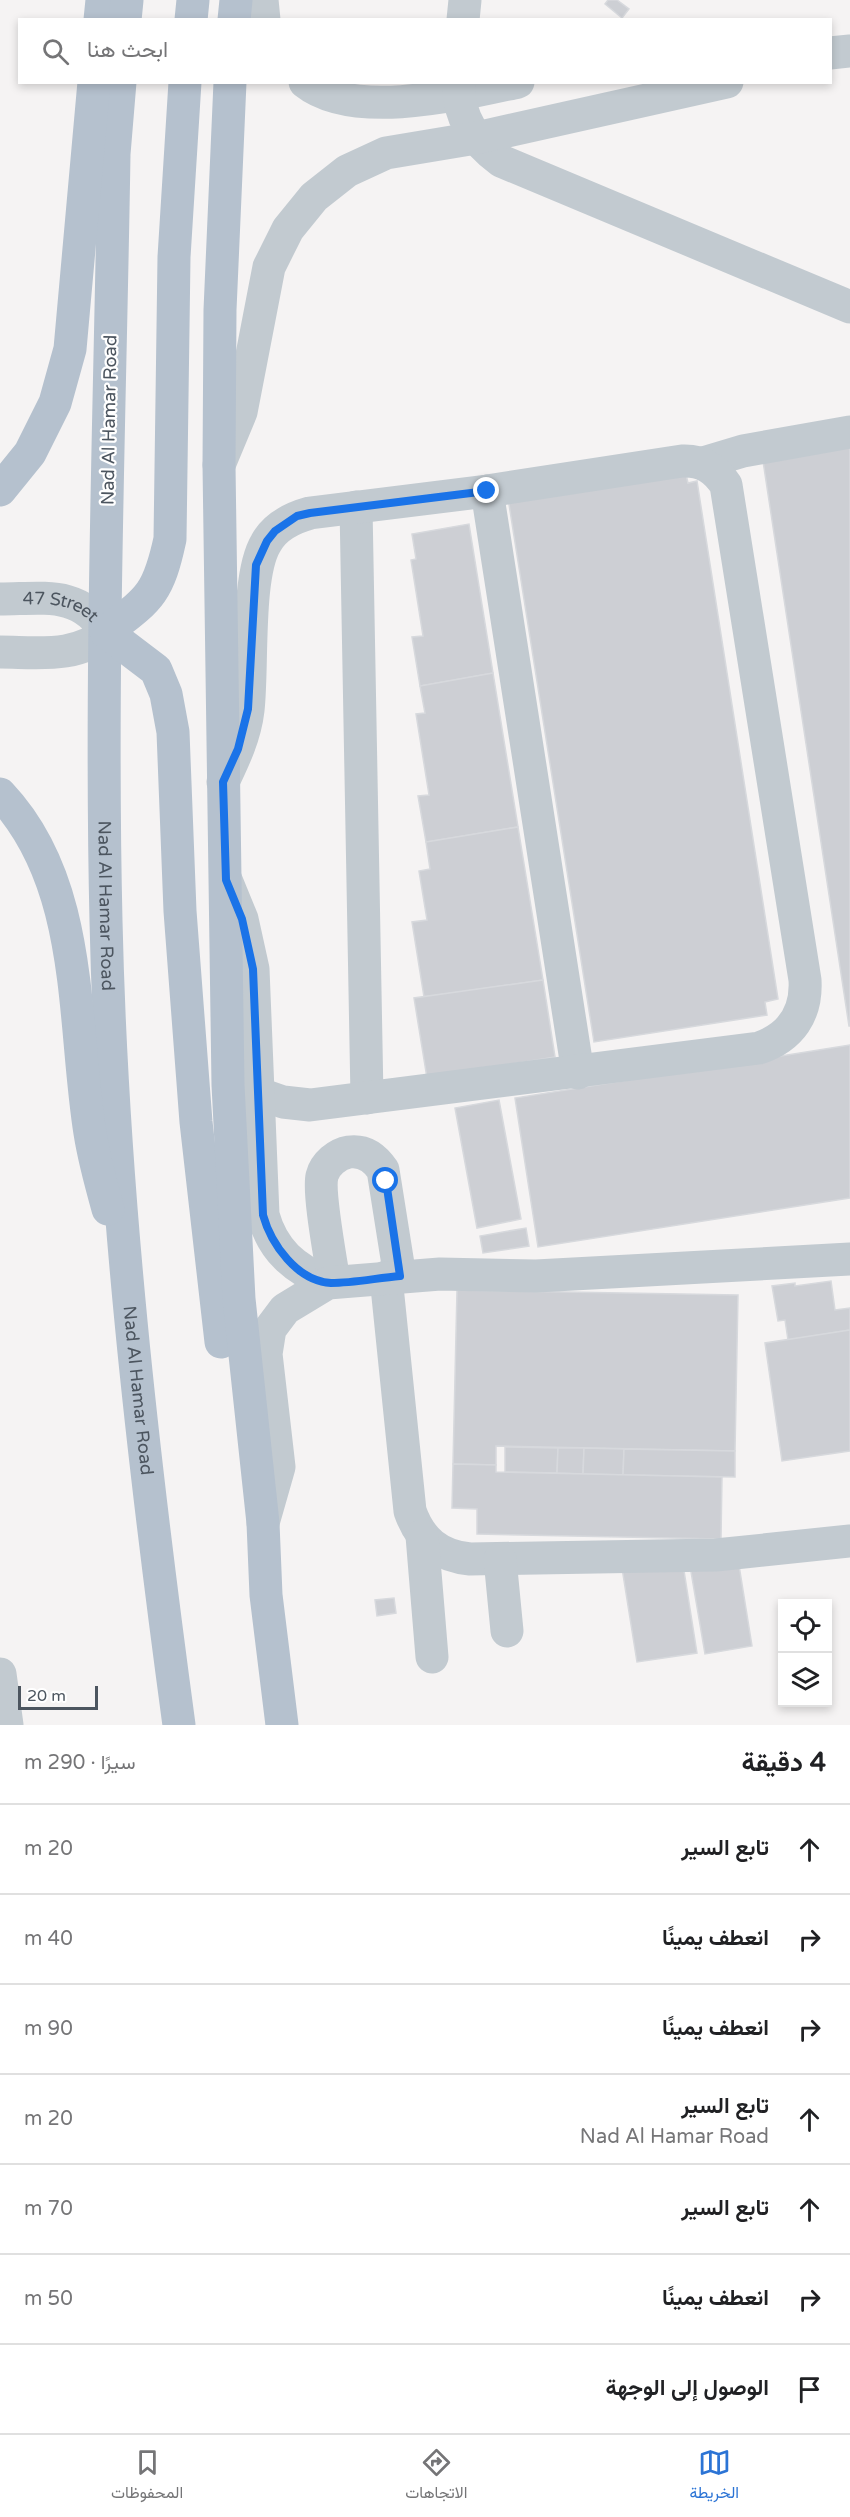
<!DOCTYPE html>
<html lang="ar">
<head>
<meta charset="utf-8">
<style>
  :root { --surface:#fff; --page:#f2f2f2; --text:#202124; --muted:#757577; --line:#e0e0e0; --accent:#2c74d5 }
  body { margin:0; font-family:"Varela Round",Vazirmatn,sans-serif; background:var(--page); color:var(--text); direction:rtl }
  .controls { position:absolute; right:18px; bottom:18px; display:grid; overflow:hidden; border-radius:0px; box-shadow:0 3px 9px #0003 }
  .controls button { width:54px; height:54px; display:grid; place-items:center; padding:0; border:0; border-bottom:2px solid var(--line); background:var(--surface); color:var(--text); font:30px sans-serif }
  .scale { position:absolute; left:18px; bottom:15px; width:80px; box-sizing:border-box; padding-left:6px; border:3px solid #4c555f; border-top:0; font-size:16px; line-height:21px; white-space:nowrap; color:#4c555f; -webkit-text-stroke:4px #fff; paint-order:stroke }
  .stop { position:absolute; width:18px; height:18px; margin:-14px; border:4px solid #1a73e8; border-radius:50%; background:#fff }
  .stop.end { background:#1a73e8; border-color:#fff; box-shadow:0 2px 6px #0008 }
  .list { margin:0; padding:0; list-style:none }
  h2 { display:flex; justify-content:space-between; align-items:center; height:78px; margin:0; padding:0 24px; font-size:26px }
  h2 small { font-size:20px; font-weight:400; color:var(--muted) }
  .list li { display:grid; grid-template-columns:39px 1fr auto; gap:18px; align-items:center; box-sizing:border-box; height:90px; padding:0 24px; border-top:2px solid var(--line) }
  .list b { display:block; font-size:22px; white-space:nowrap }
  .list p { margin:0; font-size:20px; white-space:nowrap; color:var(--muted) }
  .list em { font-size:20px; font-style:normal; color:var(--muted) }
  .icon { flex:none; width:33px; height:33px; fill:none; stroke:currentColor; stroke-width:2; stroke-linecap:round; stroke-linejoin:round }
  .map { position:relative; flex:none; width:850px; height:1725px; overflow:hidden; direction:ltr }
  .search { position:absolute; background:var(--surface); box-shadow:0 3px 9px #0003; left:18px; right:18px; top:18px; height:66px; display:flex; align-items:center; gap:15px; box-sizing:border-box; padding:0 21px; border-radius:0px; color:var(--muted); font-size:22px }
  .sheet { height:708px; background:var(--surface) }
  nav { display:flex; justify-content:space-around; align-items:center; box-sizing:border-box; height:84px; border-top:2px solid var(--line); background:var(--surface); font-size:16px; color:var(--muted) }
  nav a { display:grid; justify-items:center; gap:3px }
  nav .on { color:var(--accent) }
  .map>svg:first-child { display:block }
  .building { fill:#cdcfd4; stroke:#d7d9dd; stroke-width:1.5 }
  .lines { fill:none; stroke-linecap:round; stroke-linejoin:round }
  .minor { stroke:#c2cad0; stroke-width:33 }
  .major { stroke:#b5c1ce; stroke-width:33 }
  .route { stroke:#1a73e8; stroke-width:8 }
  .labels { text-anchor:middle; stroke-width:4.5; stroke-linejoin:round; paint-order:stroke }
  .street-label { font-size:18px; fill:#4c555f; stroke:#fff }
</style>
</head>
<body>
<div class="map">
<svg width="850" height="1725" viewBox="0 0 850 1725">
  <rect width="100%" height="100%" fill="#f5f3f3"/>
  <g class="building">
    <polygon points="608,0 617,0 629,9 622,18 605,4"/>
    <polygon points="850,435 850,1026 849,1026 761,448"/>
    <polygon points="685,470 688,483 697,481 778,999 765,1002 767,1015 594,1042 508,498"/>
    <polygon points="469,524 493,673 420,686 412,637 423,636 411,560 416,559 412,534"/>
    <polygon points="493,673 518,827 426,842 418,796 429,795 416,714 425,713 420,686"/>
    <polygon points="518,827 543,980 424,997 412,922 427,920 419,871 430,869 426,842"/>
    <polygon points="543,980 555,1057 427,1078 414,998"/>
    <polygon points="850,1045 850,1198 538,1247 515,1098"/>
    <polygon points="499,1100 521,1219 477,1228 455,1108"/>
    <polygon points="526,1228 529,1246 483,1253 480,1236"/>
    <polygon points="831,1281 835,1310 850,1308 850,1330 788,1340 785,1320 778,1321 772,1286 795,1283 795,1286"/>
    <polygon points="457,1290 738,1295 735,1451 496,1446 496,1465 453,1464"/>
    <polygon points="850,1330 850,1451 782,1461 765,1343"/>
    <polygon points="505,1447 558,1448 557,1473 505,1472"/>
    <polygon points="558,1448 584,1448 583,1474 557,1473"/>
    <polygon points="584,1448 624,1449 623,1475 583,1474"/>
    <polygon points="624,1449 735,1451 735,1477 623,1475"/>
    <polygon points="453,1464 496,1465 496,1472 722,1477 721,1539 477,1534 477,1509 452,1508"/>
    <polygon points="682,1558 697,1653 637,1662 622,1568"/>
    <polygon points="738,1559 752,1646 705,1654 690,1566"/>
    <polygon points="394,1598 396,1613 377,1616 375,1600"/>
  </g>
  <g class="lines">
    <g class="minor">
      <polyline points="262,0 264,20"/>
      <polyline points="463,20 465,0"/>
      <polyline points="830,53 850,51"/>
      <path d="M305 82C354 121 462 94 518 82"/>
      <path d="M459 82C457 116 475 142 501 161L850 307"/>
      <polyline points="703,463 743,451 850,432"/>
      <polyline points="219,465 241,412 269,267 288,229 314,197 347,171 386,153 476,138 727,82"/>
      <polyline points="487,491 578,1073"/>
      <polyline points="356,507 367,1098"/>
      <path id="s1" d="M0 599C43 599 80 590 106 632 78 659 36 652 0 652"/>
      <path d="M223 782C234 759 245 736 248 710 253 667 246 576 266 543 275 526 292 518 310 513L487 491 682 461C702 460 715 468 726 485L805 980C807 1014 791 1037 759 1048L310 1105 283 1102 260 1094"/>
      <path d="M226 880 242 919 253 969 263 1215C273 1251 294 1268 328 1283"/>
      <path d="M386 1277 410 1511C420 1540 439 1556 470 1559L716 1555 850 1541"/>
      <path d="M334 1282C331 1261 318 1193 322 1176 325 1164 337 1154 349 1152 364 1150 375 1158 383 1170L400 1277"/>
      <polyline points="263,1523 279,1467 266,1354 270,1329 285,1309 328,1283 440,1274 536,1276 850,1259"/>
      <polyline points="422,1536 432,1657"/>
      <polyline points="500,1559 507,1631"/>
      <polyline points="0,1674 7,1725"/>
    </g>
    <g class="major">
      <polyline points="100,20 102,0"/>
      <polyline points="125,20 127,0"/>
      <polyline points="191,20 193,0"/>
      <polyline points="234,20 236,0"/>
      <path id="s2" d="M120 82 114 154C110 409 100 666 106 921 112 1190 143 1459 179 1725"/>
      <path d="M185 82 174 257 170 539C158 595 149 599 106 632L156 670 166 694 173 732 180 911 196 1122 221 1342"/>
      <polyline points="230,82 220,310 219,465 228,1085 239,1299 263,1523 266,1595 282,1725"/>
      <polyline points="0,490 30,453 55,403 70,349 94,82"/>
      <path d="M0 794C85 884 72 1020 90 1133 94 1159 101 1184 108 1209"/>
    </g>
  </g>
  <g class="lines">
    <path class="route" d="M386 1181 400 1276C377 1278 353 1283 331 1283 297 1281 271 1244 263 1215L253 969 242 919 226 880 223 782 238 749 248 709 256 565 267 541 275 531 297 516 310 513 487 491"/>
  </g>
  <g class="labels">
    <g class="street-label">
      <text transform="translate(109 420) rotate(-89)" y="6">Nad Al Hamar Road</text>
      <text dy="6" stroke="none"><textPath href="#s1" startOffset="62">47 Street</textPath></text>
      <text dy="6" stroke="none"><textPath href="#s2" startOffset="824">Nad Al Hamar Road</textPath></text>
      <text dy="6" stroke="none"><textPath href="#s2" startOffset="1310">Nad Al Hamar Road</textPath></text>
    </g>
  </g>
</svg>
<div class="controls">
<button><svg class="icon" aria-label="locate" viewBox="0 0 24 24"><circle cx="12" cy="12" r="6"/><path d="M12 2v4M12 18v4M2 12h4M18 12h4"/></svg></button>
<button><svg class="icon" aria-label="layers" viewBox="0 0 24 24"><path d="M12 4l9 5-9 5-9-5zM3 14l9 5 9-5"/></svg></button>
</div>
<div class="scale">20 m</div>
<div class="stop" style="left:386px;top:1181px"></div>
<div class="stop end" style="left:487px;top:491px"></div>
<div class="search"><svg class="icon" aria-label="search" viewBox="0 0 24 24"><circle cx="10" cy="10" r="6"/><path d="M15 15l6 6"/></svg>ابحث هنا</div>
</div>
<section class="sheet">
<h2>4 دقيقة<small>سيرًا · 290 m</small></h2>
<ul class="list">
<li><svg class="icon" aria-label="ahead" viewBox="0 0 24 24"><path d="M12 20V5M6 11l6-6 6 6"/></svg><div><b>تابع السير</b></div><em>20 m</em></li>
<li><svg class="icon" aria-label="right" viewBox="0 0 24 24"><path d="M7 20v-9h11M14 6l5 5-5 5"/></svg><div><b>انعطف يمينًا</b></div><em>40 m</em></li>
<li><svg class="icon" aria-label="right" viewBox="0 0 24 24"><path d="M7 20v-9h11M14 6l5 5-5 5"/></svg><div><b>انعطف يمينًا</b></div><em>90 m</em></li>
<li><svg class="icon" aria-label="ahead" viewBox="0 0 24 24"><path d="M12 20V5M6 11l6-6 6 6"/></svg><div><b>تابع السير</b><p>Nad Al Hamar Road</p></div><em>20 m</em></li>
<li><svg class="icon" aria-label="ahead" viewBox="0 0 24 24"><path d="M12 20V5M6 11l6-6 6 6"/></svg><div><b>تابع السير</b></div><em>70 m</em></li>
<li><svg class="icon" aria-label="right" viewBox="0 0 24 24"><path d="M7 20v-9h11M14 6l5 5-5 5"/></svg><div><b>انعطف يمينًا</b></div><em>50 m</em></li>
<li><svg class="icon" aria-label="arrive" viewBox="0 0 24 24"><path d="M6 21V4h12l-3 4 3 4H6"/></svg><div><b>الوصول إلى الوجهة</b></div></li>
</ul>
</section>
<nav>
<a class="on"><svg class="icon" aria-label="map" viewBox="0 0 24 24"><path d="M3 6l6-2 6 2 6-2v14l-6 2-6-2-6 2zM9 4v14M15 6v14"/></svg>الخريطة</a>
<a><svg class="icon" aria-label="directions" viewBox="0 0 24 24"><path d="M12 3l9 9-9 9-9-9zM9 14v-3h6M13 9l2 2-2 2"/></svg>الاتجاهات</a>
<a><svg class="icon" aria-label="saved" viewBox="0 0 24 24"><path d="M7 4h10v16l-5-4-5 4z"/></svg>المحفوظات</a>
</nav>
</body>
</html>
